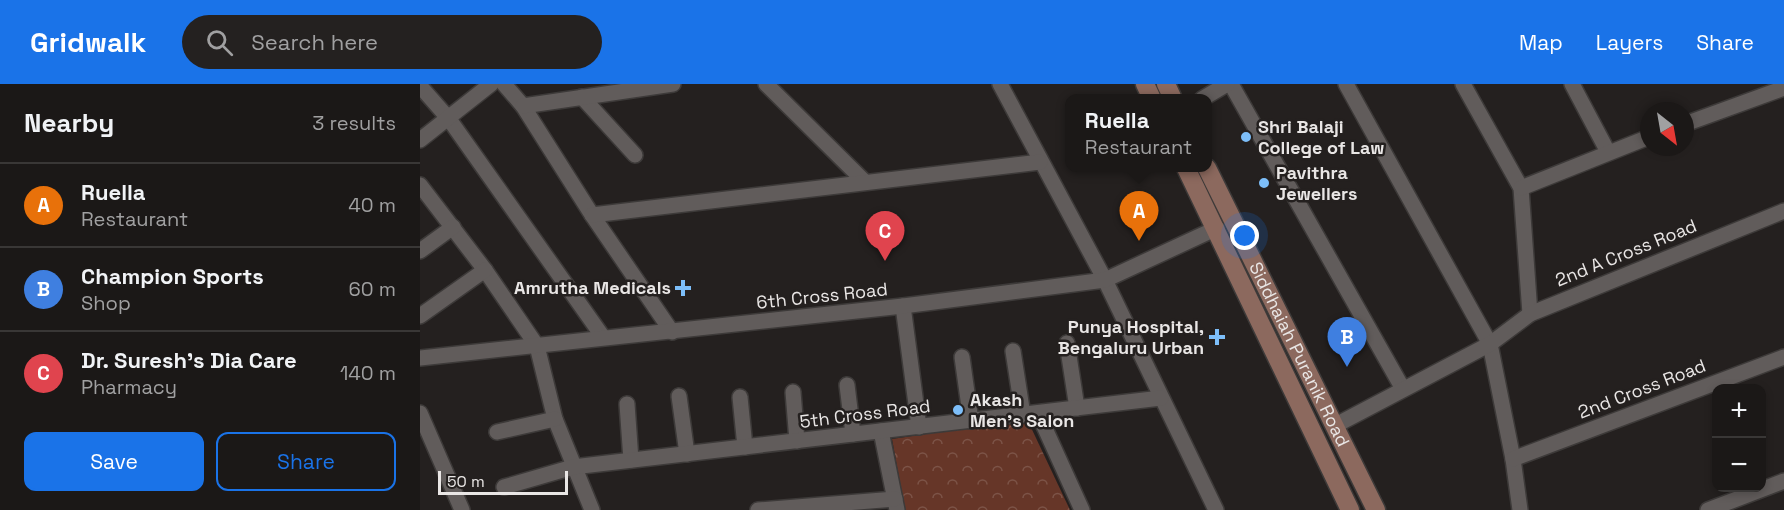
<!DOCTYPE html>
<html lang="en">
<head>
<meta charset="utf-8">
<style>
  :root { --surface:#1b1817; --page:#242120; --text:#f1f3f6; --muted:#a0a0a1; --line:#393736; --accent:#1a73e8 }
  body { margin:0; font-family:"Space Grotesk",sans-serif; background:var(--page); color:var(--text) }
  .controls { position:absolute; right:18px; bottom:18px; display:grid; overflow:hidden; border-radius:12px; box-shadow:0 3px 9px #0003 }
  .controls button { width:54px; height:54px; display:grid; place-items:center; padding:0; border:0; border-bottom:2px solid var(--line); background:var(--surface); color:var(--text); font:30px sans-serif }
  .compass { position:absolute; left:1220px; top:18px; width:54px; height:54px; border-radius:50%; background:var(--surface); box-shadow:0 3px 9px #0003; rotate:149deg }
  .scale { position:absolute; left:18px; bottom:15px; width:130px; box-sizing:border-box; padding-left:6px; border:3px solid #e9e6e5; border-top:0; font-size:16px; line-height:21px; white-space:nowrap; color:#e9e6e5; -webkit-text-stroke:4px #24201f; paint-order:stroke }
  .you { position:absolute; left:825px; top:152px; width:21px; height:21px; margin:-15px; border:4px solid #fff; border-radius:50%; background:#1a73e8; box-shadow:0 0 0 9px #1a73e833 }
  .badge { display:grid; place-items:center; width:39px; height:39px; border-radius:50%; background:var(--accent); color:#fff; font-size:20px; font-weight:700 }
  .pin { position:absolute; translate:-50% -50px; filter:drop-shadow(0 2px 3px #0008) }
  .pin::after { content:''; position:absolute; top:32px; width:21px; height:18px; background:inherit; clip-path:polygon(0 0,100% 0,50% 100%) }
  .popup { position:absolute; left:645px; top:10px; width:147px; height:78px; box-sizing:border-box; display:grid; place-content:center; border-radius:12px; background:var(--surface); filter:drop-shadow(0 2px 4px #0005); font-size:20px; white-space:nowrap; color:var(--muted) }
  .popup b { font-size:22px; color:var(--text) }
  .popup::after { content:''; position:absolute; left:50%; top:100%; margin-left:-12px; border:12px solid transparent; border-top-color:var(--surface) }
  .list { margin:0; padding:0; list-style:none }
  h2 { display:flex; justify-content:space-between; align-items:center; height:78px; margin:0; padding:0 24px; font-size:26px }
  h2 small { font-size:20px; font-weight:400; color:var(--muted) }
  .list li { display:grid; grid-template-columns:39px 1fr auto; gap:18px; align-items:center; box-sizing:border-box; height:84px; padding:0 24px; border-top:2px solid var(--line) }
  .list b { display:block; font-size:22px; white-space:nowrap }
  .list p { margin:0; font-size:20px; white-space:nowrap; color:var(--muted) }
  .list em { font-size:20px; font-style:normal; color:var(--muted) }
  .actions { display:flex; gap:12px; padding:18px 24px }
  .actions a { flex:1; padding:14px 0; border:2px solid var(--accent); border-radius:12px; text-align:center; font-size:21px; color:var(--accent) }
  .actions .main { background:var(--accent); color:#fff }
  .icon { flex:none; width:33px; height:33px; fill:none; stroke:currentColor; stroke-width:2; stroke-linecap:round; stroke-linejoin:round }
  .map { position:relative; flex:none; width:1364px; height:426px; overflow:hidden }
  header { display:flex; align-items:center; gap:36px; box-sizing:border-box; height:84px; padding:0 30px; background:var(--accent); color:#fff }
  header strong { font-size:28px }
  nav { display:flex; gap:33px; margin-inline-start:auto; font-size:21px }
  .search { width:420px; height:54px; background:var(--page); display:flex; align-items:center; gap:15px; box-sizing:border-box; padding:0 21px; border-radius:33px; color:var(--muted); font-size:22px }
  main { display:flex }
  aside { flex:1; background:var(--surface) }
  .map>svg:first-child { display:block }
  .park { fill:url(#park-crowns) }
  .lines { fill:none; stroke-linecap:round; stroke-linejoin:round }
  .street-casing { stroke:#3d3a39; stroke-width:18 }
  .secondary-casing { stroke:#3d3a39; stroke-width:21 }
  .street { stroke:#615c5b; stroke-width:15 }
  .secondary { stroke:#8c695e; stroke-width:18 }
  .poi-dot { fill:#7dbef9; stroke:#24201f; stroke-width:2 }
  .labels { text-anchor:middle; stroke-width:5; stroke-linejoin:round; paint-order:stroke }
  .poi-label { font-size:18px; font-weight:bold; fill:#e9e6e5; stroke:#24201f; text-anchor:start }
  .street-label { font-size:18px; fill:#e9e6e5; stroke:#24201f }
</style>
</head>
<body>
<header>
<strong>Gridwalk</strong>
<div class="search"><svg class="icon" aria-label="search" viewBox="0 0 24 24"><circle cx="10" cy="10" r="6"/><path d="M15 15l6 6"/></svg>Search here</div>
<nav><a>Map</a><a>Layers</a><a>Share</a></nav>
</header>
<main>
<aside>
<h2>Nearby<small>3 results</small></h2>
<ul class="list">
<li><span class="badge" style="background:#e8710a">A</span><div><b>Ruella</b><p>Restaurant</p></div><em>40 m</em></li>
<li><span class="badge" style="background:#3f7fe0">B</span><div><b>Champion Sports</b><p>Shop</p></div><em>60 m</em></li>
<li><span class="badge" style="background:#e0444e">C</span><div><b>Dr. Suresh's Dia Care</b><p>Pharmacy</p></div><em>140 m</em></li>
</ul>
<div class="actions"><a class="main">Save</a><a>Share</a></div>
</aside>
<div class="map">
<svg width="1364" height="426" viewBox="0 0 1364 426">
  <defs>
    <pattern id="park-crowns" width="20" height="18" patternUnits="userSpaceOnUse" patternTransform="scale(1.5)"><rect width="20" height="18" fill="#663628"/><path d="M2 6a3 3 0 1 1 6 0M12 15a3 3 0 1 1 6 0" fill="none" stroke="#7c5347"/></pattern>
  </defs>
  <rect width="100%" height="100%" fill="#24201f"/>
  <polygon class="park" points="607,335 650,426 485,426 472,355"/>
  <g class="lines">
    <defs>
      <g id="street">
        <polyline points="84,0 103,22 172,131 252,248"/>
        <polyline points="346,0 444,97"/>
        <polyline points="580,0 685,196 796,426"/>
        <polyline points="811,0 983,305"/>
        <polyline points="926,0 1070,260 1093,375 1100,426"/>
        <polyline points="1043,0 1101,104 1110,230"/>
        <polyline points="1152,0 1188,68"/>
        <polyline points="0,2 29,35 183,253"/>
        <polyline points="162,13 215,71"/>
        <polyline points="782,15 807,0"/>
        <polyline points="103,22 253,0"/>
        <polyline points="1265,40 1364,4"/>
        <polyline points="0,56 71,0"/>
        <polyline points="0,101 65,186 117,262 135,335 172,426"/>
        <polyline points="1101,104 1229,53"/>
        <polyline points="172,131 620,78"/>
        <polyline points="0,167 33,143"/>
        <polyline points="483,222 499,343"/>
        <polyline points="0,232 65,186"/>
        <polyline points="647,259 657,324"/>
        <polyline points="593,267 603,331"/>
        <polyline points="542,273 551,337"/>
        <polyline points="0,274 483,222 685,196 797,144"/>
        <polyline points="427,301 433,350"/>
        <polyline points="373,308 377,357"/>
        <polyline points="259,312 267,370"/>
        <polyline points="320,313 325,363"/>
        <polyline points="207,320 211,376"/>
        <polyline points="0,329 42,426"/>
        <polyline points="618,329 662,426"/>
        <polyline points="916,341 1070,260 1110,230 1364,127"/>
        <polyline points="461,347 477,426"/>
        <polyline points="77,348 135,335"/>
        <polyline points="1093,375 1364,273"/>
        <polyline points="84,403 153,383 741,314"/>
        <polyline points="338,426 475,415"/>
        <polyline points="1288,426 1364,397"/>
      </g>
      <g id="secondary">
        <polyline points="725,0 732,15"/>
        <polyline points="746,0 753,15"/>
        <polyline points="766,84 930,426"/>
        <path id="s1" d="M787 84 956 426"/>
      </g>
    </defs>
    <use href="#street" class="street-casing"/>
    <use href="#secondary" class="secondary-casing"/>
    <use href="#street" class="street"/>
    <use href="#secondary" class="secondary"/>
  </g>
  <g class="poi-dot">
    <circle cx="826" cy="53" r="6"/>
    <circle cx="844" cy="99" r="6"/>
    <path d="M260 195h6v6h6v6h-6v6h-6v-6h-6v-6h6z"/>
    <path d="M794 244h6v6h6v6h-6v6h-6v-6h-6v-6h6z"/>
    <circle cx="538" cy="326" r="6"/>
  </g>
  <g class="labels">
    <g class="poi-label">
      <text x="838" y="49">Shri Balaji<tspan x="838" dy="21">College of Law</tspan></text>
      <text x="856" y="95">Pavithra<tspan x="856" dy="21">Jewellers</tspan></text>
      <text x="251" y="210" text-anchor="end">Amrutha Medicals</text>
      <text x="784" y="249" text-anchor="end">Punya Hospital,<tspan x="784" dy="21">Bengaluru Urban</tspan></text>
      <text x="550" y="322">Akash<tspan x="550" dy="21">Men's Salon</tspan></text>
    </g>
    <g class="street-label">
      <text transform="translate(1206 169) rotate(-22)" y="6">2nd A Cross Road</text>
      <text transform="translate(402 212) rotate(-6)" y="6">6th Cross Road</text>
      <text dy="6" stroke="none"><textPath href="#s1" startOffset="208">Siddhaiah Puranik Road</textPath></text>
      <text transform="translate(1222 305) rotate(-21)" y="6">2nd Cross Road</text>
      <text transform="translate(445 330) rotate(-7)" y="6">5th Cross Road</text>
    </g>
  </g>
</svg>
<div class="controls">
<button>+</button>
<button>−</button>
</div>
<svg class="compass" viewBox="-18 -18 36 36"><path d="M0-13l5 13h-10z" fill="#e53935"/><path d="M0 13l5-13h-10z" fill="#a0a0a1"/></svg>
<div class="scale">50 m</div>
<div class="you"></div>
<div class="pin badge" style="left:719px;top:157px;background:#e8710a">A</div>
<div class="popup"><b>Ruella</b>Restaurant</div>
<div class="pin badge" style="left:927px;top:283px;background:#3f7fe0">B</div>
<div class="pin badge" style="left:465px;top:177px;background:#e0444e">C</div>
</div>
</main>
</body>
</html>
